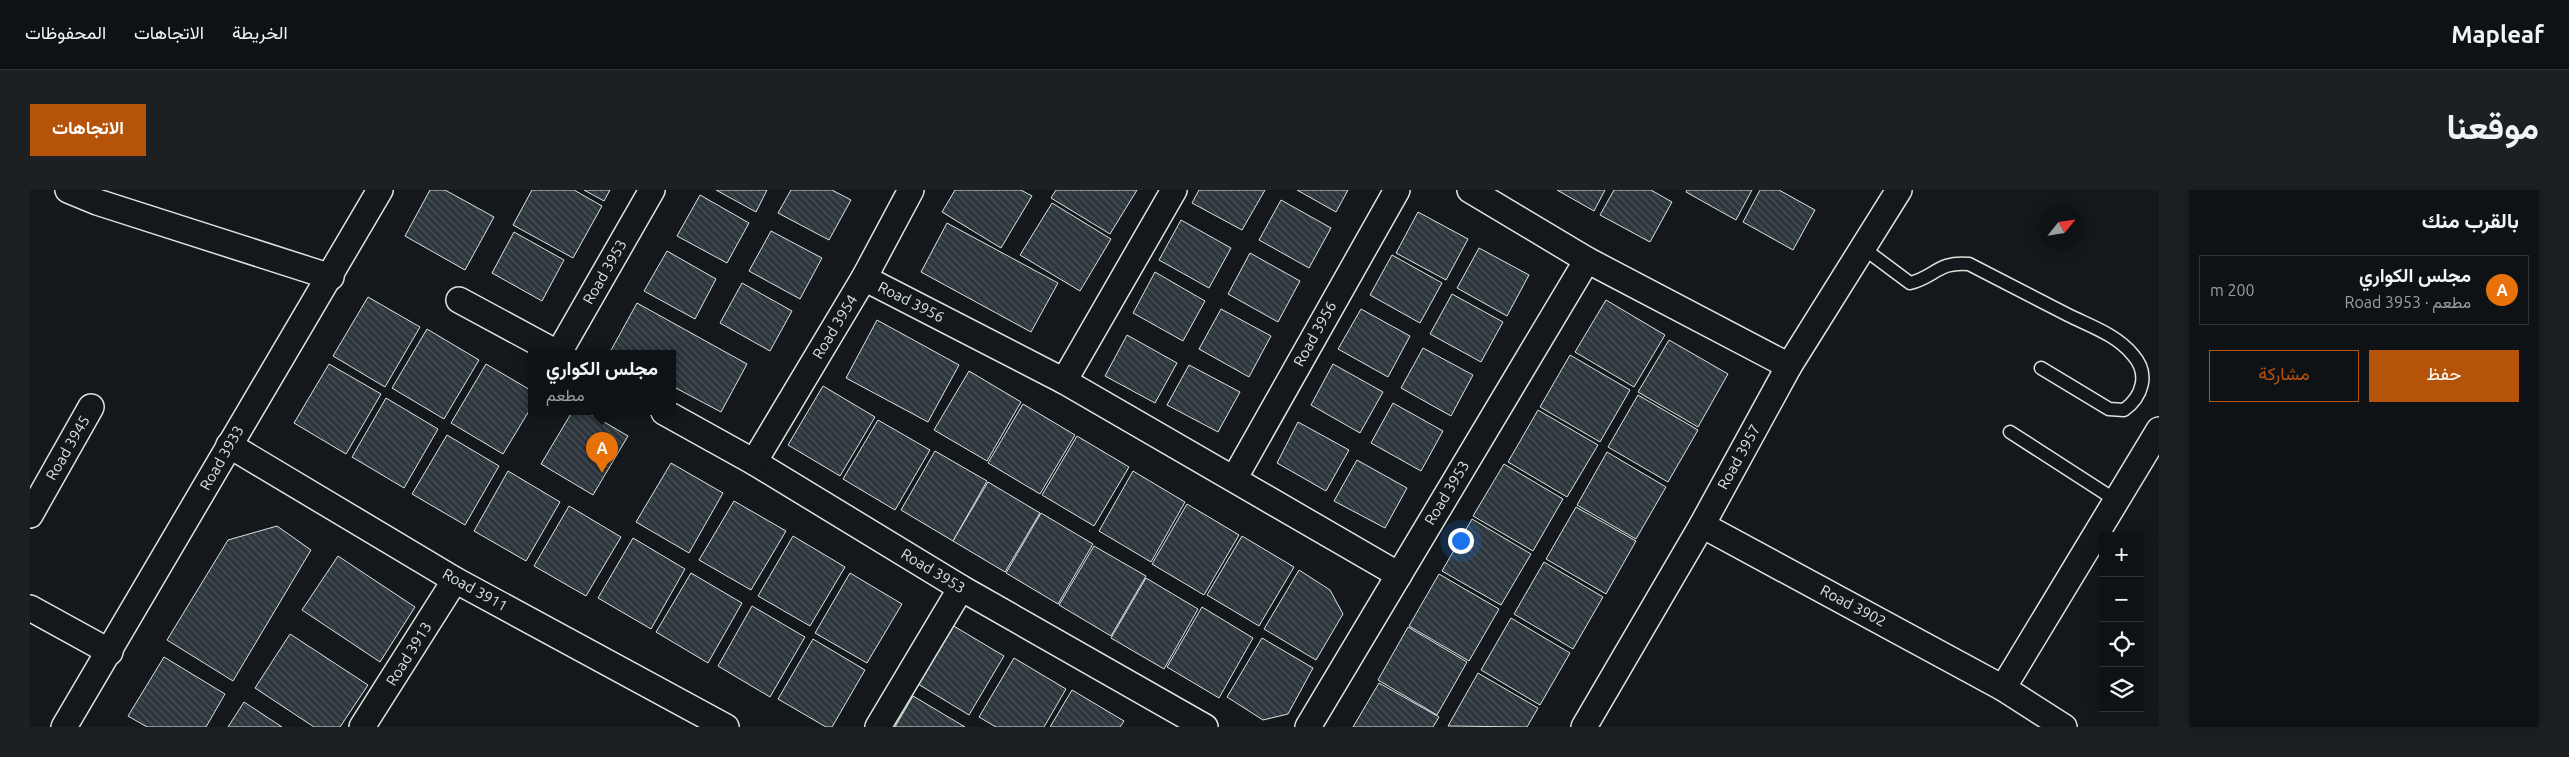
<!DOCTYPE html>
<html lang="ar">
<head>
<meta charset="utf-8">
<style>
  :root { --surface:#0f1215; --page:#1d2022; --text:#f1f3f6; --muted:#9b9ea0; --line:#2f3234; --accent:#b45309 }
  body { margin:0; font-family:Ubuntu,Vazirmatn,sans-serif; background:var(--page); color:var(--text); direction:rtl }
  .controls { position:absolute; right:15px; bottom:15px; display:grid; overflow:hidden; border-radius:0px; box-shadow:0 2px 12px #0003 }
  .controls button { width:45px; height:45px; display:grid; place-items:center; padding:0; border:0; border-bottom:1px solid var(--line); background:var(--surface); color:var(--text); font:25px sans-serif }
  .compass { position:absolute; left:2009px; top:15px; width:45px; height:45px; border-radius:50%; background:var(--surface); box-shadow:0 2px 12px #0003; rotate:60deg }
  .you { position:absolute; left:1430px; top:350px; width:18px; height:18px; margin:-12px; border:4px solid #fff; border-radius:50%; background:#1a73e8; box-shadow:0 0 0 8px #1a73e833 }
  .badge { display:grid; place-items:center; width:32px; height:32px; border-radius:50%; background:var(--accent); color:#fff; font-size:16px; font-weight:700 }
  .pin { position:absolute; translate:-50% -41px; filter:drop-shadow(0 1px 2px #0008) }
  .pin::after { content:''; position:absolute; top:26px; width:18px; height:15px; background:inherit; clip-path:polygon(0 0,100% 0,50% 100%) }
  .popup { position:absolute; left:498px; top:160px; width:148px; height:65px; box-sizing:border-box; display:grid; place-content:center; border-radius:0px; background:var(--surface); filter:drop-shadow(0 1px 4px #0005); font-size:16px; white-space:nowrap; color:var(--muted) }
  .popup b { font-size:19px; color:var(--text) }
  .popup::after { content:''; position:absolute; left:50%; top:100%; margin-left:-10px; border:10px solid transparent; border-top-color:var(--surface) }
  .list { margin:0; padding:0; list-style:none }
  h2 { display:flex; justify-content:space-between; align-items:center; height:65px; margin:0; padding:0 20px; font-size:21px }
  h2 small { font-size:16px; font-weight:400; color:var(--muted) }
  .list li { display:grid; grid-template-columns:32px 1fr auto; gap:15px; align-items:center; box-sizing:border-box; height:70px; margin:0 10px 10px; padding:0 10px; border:1px solid var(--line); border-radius:0px }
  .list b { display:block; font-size:19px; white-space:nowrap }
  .list p { margin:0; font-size:16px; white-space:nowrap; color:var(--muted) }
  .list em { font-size:16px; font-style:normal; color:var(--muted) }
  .actions { display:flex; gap:10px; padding:15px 20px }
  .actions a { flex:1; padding:11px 0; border:1px solid var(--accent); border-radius:0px; text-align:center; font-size:18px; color:var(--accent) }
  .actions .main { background:var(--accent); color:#fff }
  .icon { flex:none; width:28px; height:28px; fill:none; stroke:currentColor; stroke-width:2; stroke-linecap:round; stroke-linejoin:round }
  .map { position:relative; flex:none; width:2129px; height:537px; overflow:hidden; direction:ltr; border-radius:0px }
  header { display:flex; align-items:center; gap:30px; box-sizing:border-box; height:70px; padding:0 25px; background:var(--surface); border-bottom:1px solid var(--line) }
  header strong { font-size:24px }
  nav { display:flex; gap:28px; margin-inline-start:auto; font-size:18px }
  .intro { display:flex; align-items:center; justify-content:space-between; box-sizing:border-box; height:120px; padding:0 30px }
  h1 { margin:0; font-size:35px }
  .button { padding:12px 22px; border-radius:0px; background:var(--accent); color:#fff; font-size:18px; font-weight:700 }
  main { display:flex; gap:30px; padding:0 30px }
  aside { flex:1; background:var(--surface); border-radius:0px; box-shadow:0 2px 12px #0003 }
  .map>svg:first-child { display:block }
  .building { fill:url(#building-back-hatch); stroke:#d8e6dc }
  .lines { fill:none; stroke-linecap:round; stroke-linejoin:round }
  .lane-casing { stroke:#d8e6dc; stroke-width:15 }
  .street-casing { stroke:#d8e6dc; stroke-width:28 }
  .lane { stroke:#14181c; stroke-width:12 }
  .street { stroke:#14181c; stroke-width:25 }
  .labels { text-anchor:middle; stroke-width:4; stroke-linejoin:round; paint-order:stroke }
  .street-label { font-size:15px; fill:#d8e6dc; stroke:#14181c }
</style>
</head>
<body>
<header>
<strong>Mapleaf</strong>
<nav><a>الخريطة</a><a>الاتجاهات</a><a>المحفوظات</a></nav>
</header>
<div class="intro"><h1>موقعنا</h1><a class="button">الاتجاهات</a></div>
<main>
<aside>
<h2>بالقرب منك<small></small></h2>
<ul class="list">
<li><span class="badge" style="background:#e8710a">A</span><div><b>مجلس الكواري</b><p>مطعم · Road 3953</p></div><em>200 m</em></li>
</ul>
<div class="actions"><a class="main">حفظ</a><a>مشاركة</a></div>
</aside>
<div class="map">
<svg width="2129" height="537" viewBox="0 0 2129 537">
  <defs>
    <pattern id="building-back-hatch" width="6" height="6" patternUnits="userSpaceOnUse" patternTransform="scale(1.25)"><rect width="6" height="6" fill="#2c363c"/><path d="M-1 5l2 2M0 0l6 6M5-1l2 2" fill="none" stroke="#4a5358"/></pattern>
  </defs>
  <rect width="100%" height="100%" fill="#14181c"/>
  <g class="building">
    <polygon points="400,0 415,0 464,27 435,80 375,46"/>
    <polygon points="502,0 544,0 572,16 543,68 483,35"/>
    <polygon points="554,0 580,0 574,11"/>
    <polygon points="686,0 737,0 726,22"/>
    <polygon points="761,0 802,0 821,10 799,50 748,23"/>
    <polygon points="925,0 991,0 1002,6 971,58 912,22"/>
    <polygon points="1026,0 1107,0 1080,44 1021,8"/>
    <polygon points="1169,0 1235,0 1212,40 1162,13"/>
    <polygon points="1267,0 1318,0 1306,22"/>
    <polygon points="1527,0 1575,0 1564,21"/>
    <polygon points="1584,0 1621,0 1642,12 1620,52 1570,25"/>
    <polygon points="1657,0 1722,0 1706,30 1656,2"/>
    <polygon points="1730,0 1749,0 1785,20 1763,60 1713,32"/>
    <polygon points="670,5 719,33 697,73 647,46"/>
    <polygon points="1251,10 1301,38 1279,78 1229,50"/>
    <polygon points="1022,13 1081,49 1050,101 990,65"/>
    <polygon points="1388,22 1438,49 1416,90 1366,63"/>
    <polygon points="1151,30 1201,58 1179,98 1129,70"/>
    <polygon points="917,33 1028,93 1001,142 891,82"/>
    <polygon points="741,41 792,68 770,109 719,81"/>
    <polygon points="484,42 534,70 512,111 462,83"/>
    <polygon points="1449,58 1499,85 1477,126 1427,98"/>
    <polygon points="637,61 686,89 665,129 614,101"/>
    <polygon points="1220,63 1270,91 1248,132 1198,104"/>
    <polygon points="1362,65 1412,93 1390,133 1340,105"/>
    <polygon points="1125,82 1175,111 1153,151 1103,123"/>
    <polygon points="712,93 762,121 740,161 690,133"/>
    <polygon points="1422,104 1473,132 1451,172 1400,144"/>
    <polygon points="338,107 390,137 355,197 303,166"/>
    <polygon points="1576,110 1635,145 1604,197 1545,162"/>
    <polygon points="607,113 717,174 691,222 642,196 642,164 584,164 580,162"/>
    <polygon points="1191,119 1241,146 1219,187 1169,159"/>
    <polygon points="1331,119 1380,146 1358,187 1308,159"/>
    <polygon points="847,130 929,175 898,232 816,188"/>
    <polygon points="397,139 449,170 414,229 362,198"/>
    <polygon points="1097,145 1147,173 1125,213 1075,186"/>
    <polygon points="1639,150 1698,184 1668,237 1608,202"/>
    <polygon points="1393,158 1443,185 1421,226 1371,198"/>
    <polygon points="1540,165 1600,200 1570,252 1510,217"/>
    <polygon points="299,174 351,204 316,264 264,233"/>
    <polygon points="456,174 502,201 502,216 473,264 421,233"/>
    <polygon points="1303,174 1353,202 1330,243 1281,215"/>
    <polygon points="1159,175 1210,202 1188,242 1137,215"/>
    <polygon points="939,181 991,212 957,271 904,240"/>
    <polygon points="793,196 845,227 810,286 758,255"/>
    <polygon points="1608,205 1668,240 1638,292 1578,257"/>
    <polygon points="356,208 408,239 374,298 322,267"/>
    <polygon points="1363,213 1413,241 1391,281 1341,253"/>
    <polygon points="993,214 1045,245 1010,304 958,273"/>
    <polygon points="1508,220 1568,255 1537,307 1478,272"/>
    <polygon points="542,222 557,222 598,246 563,305 511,274"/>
    <polygon points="848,230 900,260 865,320 813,289"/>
    <polygon points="1268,232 1319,260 1296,301 1247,273"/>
    <polygon points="417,245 469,276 435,335 382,304"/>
    <polygon points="1047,246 1099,277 1064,336 1012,305"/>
    <polygon points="905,261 957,291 923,351 871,320"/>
    <polygon points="1577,262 1636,297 1606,349 1547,315"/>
    <polygon points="1327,270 1377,298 1355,338 1304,311"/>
    <polygon points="641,273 693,303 659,363 606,332"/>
    <polygon points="1474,274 1533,309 1503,361 1443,326"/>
    <polygon points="478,281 530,312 496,371 444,341"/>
    <polygon points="1103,281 1155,312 1121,372 1069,341"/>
    <polygon points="958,292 1010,323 975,382 923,351"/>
    <polygon points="704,311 756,341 721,400 669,370"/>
    <polygon points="1157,314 1209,345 1174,405 1122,374"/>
    <polygon points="539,316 591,347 556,406 504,376"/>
    <polygon points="1546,317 1606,351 1576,404 1516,369"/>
    <polygon points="1011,323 1063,354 1028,414 976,383"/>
    <polygon points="1442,329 1501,364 1471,415 1412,381"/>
    <polygon points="247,336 281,360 203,491 137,450 198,350"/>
    <polygon points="763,346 815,377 780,436 728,406"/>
    <polygon points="1212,346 1264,377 1229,436 1177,405"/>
    <polygon points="603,348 655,379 621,439 568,408"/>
    <polygon points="1064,356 1116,386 1081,446 1029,415"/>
    <polygon points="308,366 385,417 350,472 272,420"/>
    <polygon points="1514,372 1573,407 1543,459 1484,424"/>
    <polygon points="1269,380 1300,400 1313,424 1286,470 1234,439"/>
    <polygon points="661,383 712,413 678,473 626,442"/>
    <polygon points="820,383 872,414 837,473 785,443"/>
    <polygon points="1409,384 1469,419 1439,471 1379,436"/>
    <polygon points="1116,388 1168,419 1134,479 1081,448"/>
    <polygon points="722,416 775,447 740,507 688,476"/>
    <polygon points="1172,417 1223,448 1189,508 1137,477"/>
    <polygon points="1481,428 1540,463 1510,515 1451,480"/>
    <polygon points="922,435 974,466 939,525 888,494"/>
    <polygon points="1378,437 1437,472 1407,525 1348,490"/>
    <polygon points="260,444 338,495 310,537 284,537 225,498"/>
    <polygon points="1232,448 1283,478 1258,524 1233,530 1197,507"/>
    <polygon points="783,449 835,480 802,537 796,537 748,509"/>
    <polygon points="134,467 195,504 176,537 117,537 98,526"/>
    <polygon points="984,468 1036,499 1014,537 966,537 949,527"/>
    <polygon points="1448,483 1508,518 1497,537 1418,536"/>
    <polygon points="1349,493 1409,527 1403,537 1323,537"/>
    <polygon points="1042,500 1094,531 1090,537 1020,537"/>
    <polygon points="883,506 935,537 865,537"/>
    <polygon points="214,512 252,537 198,537"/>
  </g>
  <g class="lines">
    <defs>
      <g id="lane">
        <path d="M1833 58 1880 93C1905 87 1908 71 1939 74 1972 91 2005 108 2038 125 2060 136 2087 145 2103 165 2120 184 2112 207 2094 220L2079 219 2011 178"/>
        <polyline points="1980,242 2087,311"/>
      </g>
      <g id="street">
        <polyline points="38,0 67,12 301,87"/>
        <polyline points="1440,0 1557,70 1759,176"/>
        <polyline points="834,88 1034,191 1369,385"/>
        <polyline points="429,110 529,164"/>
        <polyline points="528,164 622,0"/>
        <polyline points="1034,191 1144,0"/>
        <polyline points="634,222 724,272 931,398 1175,537"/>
        <polyline points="199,255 425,390 696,537"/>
        <polyline points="724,272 834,88 881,0"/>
        <polyline points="1204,289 1367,0"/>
        <polyline points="0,325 61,217"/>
        <polyline points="1672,335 1973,498 2034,537"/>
        <polyline points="0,418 80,462"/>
        <polyline points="1973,498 2129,240"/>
        <polyline points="34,537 350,0"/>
        <polyline points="332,537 425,390"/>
        <polyline points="848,537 931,398"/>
        <polyline points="1278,537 1557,70"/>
        <polyline points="1554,537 1672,335 1759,176 1869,0"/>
      </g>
    </defs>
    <use href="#lane" class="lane-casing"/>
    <use href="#street" class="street-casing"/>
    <use href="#lane" class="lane"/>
    <use href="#street" class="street"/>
  </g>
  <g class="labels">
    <g class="street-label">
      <text transform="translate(575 82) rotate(-60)" y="5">Road 3953</text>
      <text transform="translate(881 112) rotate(27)" y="5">Road 3956</text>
      <text transform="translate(805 137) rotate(-59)" y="5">Road 3954</text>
      <text transform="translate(1285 144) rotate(-61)" y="5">Road 3956</text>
      <text transform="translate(38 258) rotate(-60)" y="5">Road 3945</text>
      <text transform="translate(1709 267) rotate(-61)" y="5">Road 3957</text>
      <text transform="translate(192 268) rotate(-60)" y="5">Road 3933</text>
      <text transform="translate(1417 303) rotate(-59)" y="5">Road 3953</text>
      <text transform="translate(903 381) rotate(31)" y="5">Road 3953</text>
      <text transform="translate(445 400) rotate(29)" y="5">Road 3911</text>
      <text transform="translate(1823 416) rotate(28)" y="5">Road 3902</text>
      <text transform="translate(379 464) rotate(-58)" y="5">Road 3913</text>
    </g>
  </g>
</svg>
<div class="controls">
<button>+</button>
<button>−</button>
<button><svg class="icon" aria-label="locate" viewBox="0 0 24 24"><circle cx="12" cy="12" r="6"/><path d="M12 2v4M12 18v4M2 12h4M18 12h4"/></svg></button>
<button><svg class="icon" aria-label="layers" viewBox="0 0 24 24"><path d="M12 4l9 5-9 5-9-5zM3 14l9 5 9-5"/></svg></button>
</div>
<svg class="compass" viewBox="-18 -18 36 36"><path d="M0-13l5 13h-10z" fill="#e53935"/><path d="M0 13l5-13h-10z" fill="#9b9ea0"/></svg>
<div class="you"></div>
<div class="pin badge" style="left:572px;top:283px;background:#e8710a">A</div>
<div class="popup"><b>مجلس الكواري</b>مطعم</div>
</div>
</main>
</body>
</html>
